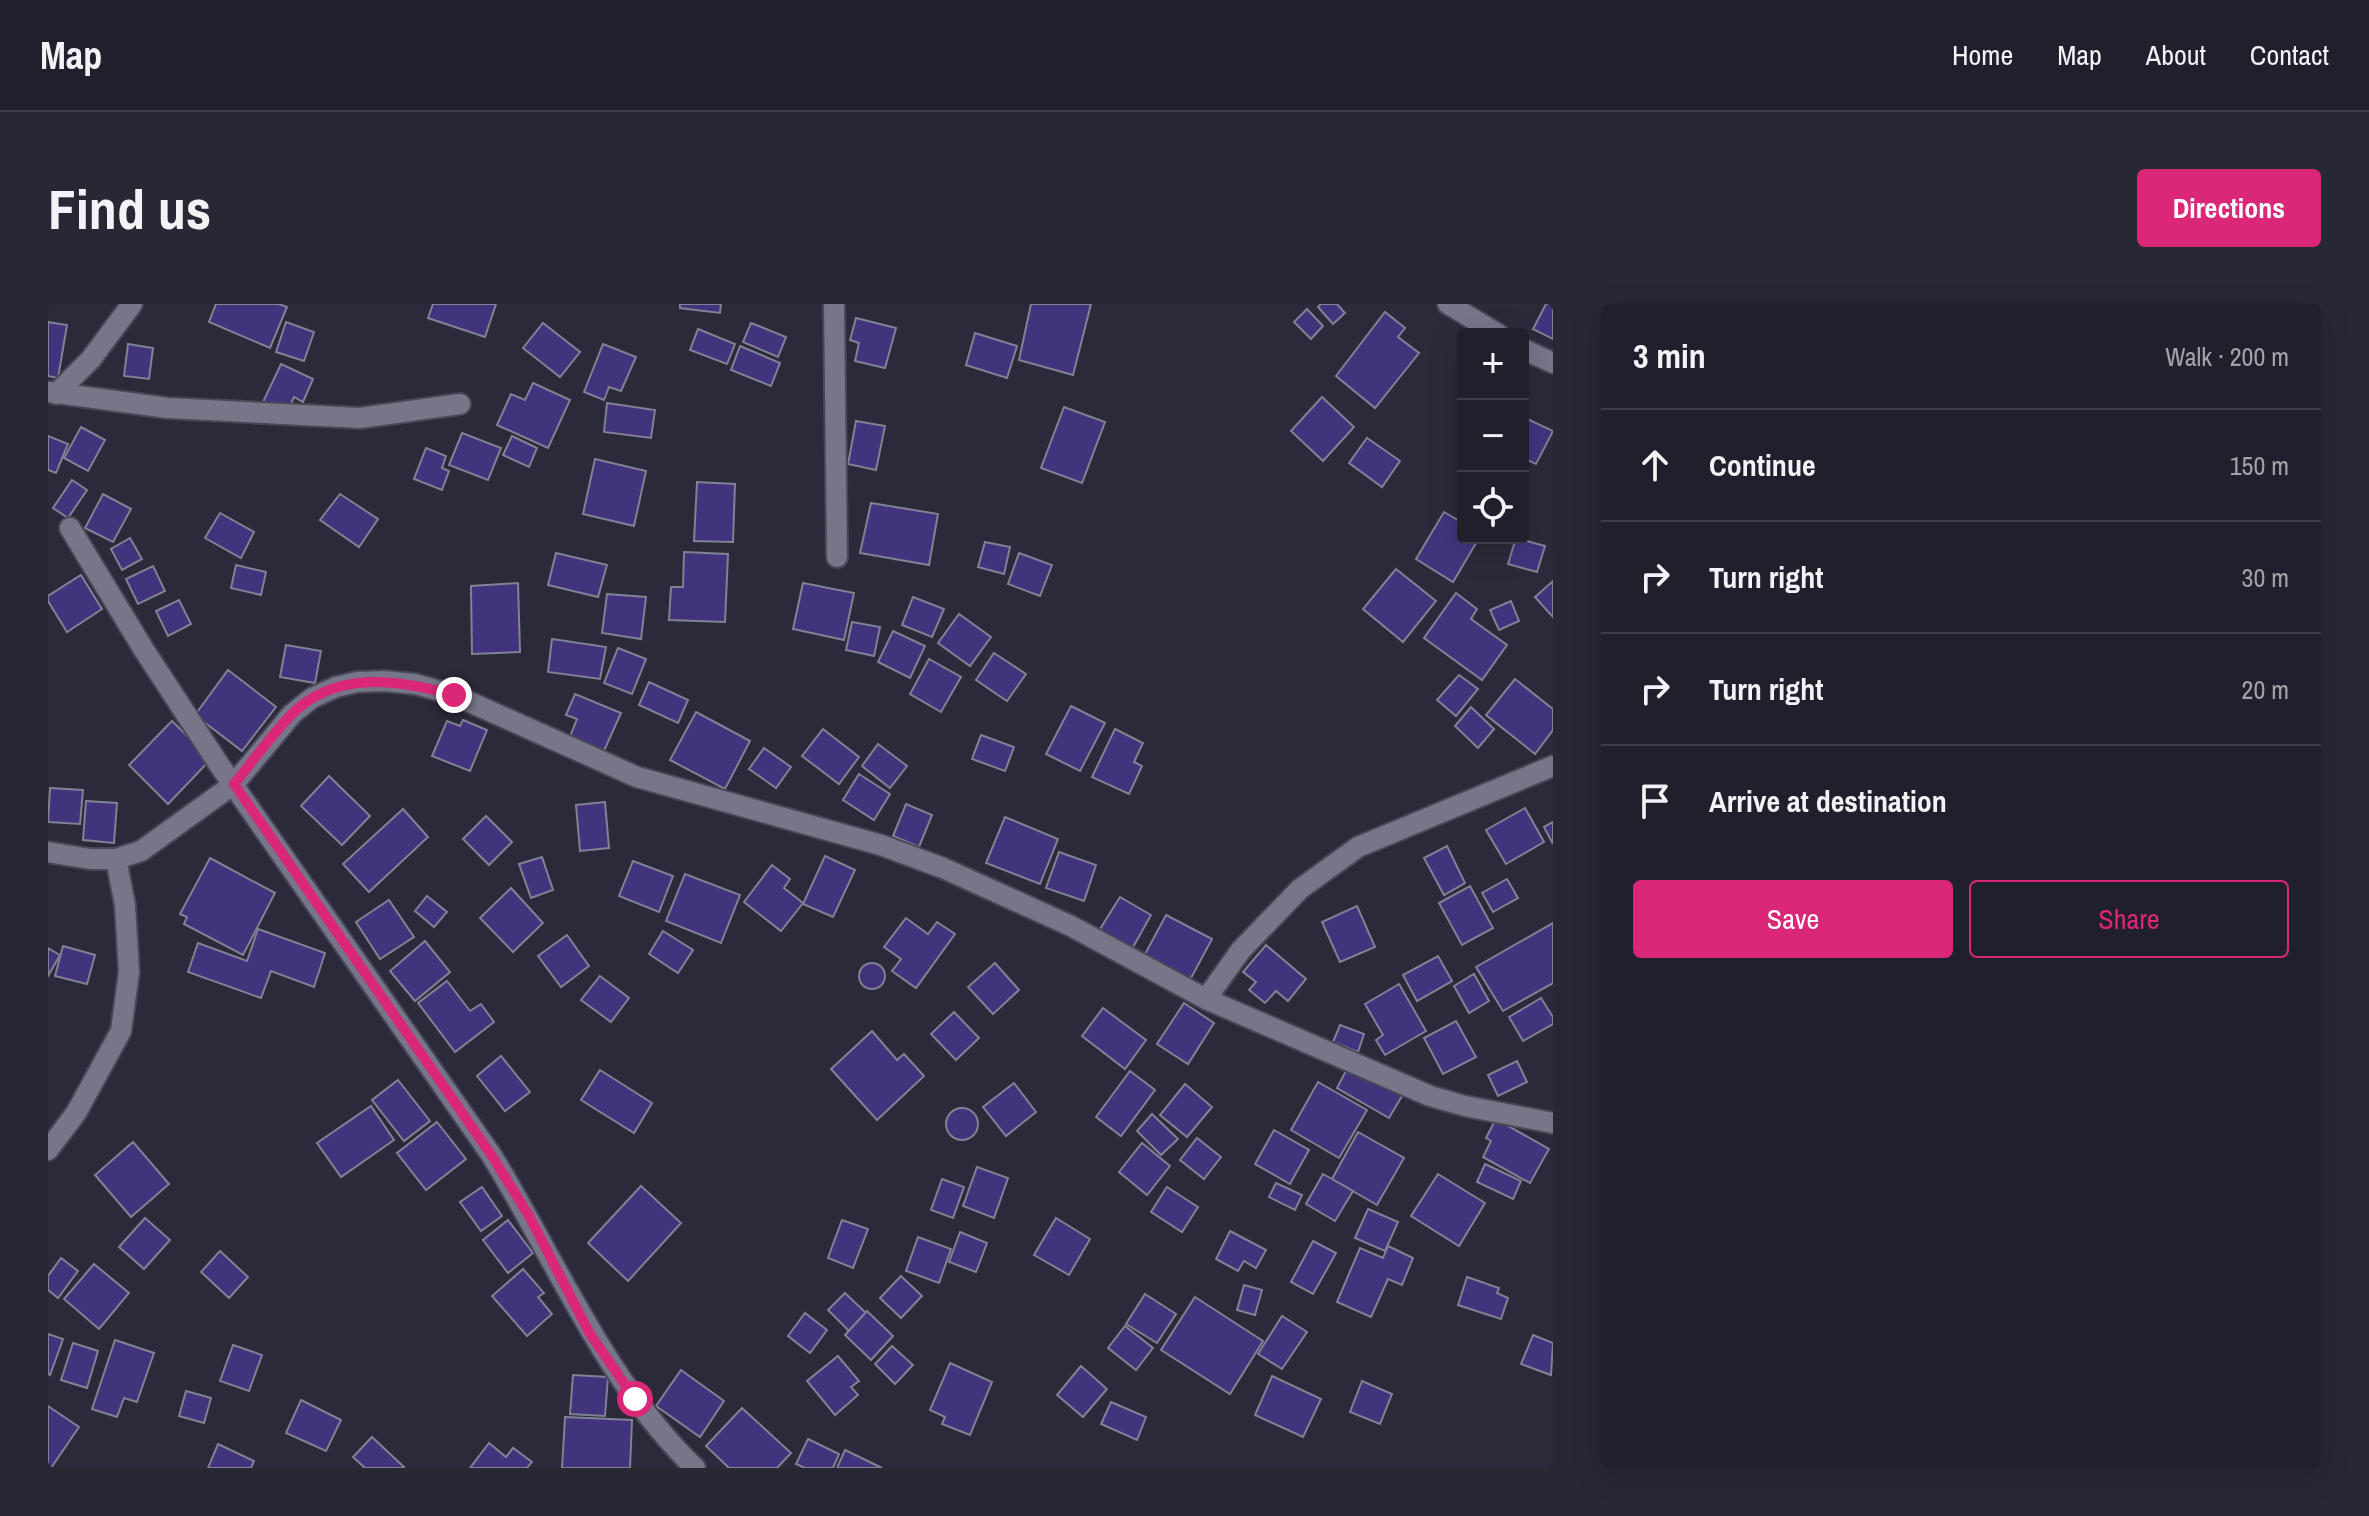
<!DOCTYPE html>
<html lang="en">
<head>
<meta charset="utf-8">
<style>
  :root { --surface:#20202c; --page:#282834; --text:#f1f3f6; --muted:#a2a3a9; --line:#3d3e48; --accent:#db2777 }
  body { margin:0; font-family:"Archivo Narrow",sans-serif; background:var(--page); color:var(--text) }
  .controls { position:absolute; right:24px; top:24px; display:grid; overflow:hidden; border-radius:8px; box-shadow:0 8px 32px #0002 }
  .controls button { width:72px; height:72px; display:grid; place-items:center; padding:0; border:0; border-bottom:2px solid var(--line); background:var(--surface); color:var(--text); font:40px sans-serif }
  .stop { position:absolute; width:24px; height:24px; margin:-18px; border:6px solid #db2777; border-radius:50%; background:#fff }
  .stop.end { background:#db2777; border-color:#fff; box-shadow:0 2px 8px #0008 }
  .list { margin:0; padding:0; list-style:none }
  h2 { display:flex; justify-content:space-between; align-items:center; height:104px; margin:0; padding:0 32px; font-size:34px }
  h2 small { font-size:26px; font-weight:400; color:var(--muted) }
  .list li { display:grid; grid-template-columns:52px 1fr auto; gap:24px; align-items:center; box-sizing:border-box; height:112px; padding:0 32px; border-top:2px solid var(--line) }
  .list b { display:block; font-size:30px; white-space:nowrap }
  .list em { font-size:26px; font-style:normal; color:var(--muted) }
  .actions { display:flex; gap:16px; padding:24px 32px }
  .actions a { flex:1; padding:18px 0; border:2px solid var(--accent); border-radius:8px; text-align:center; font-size:28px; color:var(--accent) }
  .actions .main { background:var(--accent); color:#fff }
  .icon { flex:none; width:44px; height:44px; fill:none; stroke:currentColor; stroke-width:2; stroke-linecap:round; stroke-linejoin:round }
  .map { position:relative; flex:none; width:1505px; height:1164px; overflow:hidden; border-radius:8px }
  header { display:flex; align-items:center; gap:48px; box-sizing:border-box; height:112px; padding:0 40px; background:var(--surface); border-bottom:2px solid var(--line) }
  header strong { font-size:38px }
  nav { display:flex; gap:44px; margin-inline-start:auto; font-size:28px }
  .intro { display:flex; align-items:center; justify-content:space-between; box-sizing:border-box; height:192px; padding:0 48px }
  h1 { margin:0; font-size:56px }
  .button { padding:20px 36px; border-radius:8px; background:var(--accent); color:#fff; font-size:28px; font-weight:700 }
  main { display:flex; gap:48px; padding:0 48px }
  aside { flex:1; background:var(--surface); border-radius:8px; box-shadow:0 8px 32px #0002 }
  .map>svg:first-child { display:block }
  .building { fill:#41347c; stroke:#828194; stroke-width:2 }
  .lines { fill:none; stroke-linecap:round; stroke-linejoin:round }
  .street-casing { stroke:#484755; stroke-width:24 }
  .street { stroke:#777689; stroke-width:20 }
  .route { stroke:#db2777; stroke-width:10 }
</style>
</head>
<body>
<header>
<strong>Map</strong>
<nav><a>Home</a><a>Map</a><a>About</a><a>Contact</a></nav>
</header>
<div class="intro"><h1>Find us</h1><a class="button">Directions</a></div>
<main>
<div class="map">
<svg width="1505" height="1164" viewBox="0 0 1505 1164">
  <rect width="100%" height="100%" fill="#2b2a3a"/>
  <g class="building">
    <polygon points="168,0 231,0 239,3 222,44 161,18"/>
    <polygon points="385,0 448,0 437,33 380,14"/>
    <polygon points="632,0 673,0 672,9 632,4"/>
    <polygon points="983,0 1043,0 1025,71 971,56"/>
    <polygon points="1273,0 1289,0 1297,9 1285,20 1270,3"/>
    <polygon points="1498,0 1505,0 1505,35 1485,25"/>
    <polygon points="1259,5 1275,22 1263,35 1246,18"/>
    <polygon points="1337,8 1357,24 1350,33 1371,49 1327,104 1288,72"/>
    <polygon points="808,14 848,24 837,64 807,57 811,39 802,36"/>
    <polygon points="0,18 19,21 10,74 0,72"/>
    <polygon points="238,18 266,28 256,57 228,48"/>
    <polygon points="495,19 532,48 512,73 475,44"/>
    <polygon points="703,19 738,33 730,53 695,38"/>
    <polygon points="650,25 687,40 679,60 642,46"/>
    <polygon points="927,29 969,42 959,74 918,61"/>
    <polygon points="80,40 105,44 101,75 76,72"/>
    <polygon points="555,40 588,53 573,87 561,83 556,96 536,88"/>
    <polygon points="692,42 732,59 723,82 683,66"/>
    <polygon points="233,60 265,75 255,98 246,93 239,109 215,98"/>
    <polygon points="485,79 522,96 500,144 449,121 463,90 477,96"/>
    <polygon points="1274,93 1306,123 1275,157 1243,127"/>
    <polygon points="559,99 607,106 603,134 556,128"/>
    <polygon points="1016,103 1057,118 1034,179 993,164"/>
    <polygon points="1475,113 1505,127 1488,160 1475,154"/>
    <polygon points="808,117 837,122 828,166 800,160"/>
    <polygon points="33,123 57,136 40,167 16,154"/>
    <polygon points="414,129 453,144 440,176 401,161"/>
    <polygon points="0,132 20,140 8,169 0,166"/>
    <polygon points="464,132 489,144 481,163 455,151"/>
    <polygon points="1319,134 1352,157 1334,183 1301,159"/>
    <polygon points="378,144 398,152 394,164 401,167 394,186 366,175"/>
    <polygon points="547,155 598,167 586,222 535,210"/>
    <polygon points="24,176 39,186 20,214 5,204"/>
    <polygon points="649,178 687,180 685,238 646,237"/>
    <polygon points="55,190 83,205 65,238 37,224"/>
    <polygon points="292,190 330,215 311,243 272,216"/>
    <polygon points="823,199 890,210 881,261 812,249"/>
    <polygon points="1396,208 1415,219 1415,234 1431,234 1405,278 1368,255"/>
    <polygon points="172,209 206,228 193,254 157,234"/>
    <polygon points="82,234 94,255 74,266 63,245"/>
    <polygon points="1468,234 1497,242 1489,268 1460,260"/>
    <polygon points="937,238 962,243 956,270 930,263"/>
    <polygon points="636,248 680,250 677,318 621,316 623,283 635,283"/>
    <polygon points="508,249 559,261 550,293 500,281"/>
    <polygon points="971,249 1004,261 992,292 960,280"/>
    <polygon points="188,261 218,268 213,291 183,284"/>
    <polygon points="105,262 117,287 90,300 78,275"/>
    <polygon points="1348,265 1388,297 1355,338 1315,305"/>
    <polygon points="33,271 54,305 19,328 0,297 0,292"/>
    <polygon points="1505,277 1505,313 1487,293"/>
    <polygon points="470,279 472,348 424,350 423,282"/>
    <polygon points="755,279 806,289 796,336 745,325"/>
    <polygon points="1408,289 1429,305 1423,315 1459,341 1434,376 1376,334"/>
    <polygon points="559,290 598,293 593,335 554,329"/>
    <polygon points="865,293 896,305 884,333 854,321"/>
    <polygon points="131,296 143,320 120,332 108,307"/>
    <polygon points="1463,297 1471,317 1451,326 1442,306"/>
    <polygon points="911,310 943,333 922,362 890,339"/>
    <polygon points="804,318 832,323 826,352 798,346"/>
    <polygon points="845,327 877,342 862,374 830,358"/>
    <polygon points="504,335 558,343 552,375 500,368"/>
    <polygon points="238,341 273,347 267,379 232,373"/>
    <polygon points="570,344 598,355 584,390 556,379"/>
    <polygon points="946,349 978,370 959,397 928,376"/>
    <polygon points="881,355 913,373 893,408 862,390"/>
    <polygon points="180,366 228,403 194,447 147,411"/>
    <polygon points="1411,371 1430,385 1408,412 1389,396"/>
    <polygon points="1467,375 1505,405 1505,426 1487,450 1438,411"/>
    <polygon points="601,378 640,396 630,419 591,401"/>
    <polygon points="527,390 573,409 555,449 521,435 529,415 518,411"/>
    <polygon points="1023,402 1057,419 1032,467 998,450"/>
    <polygon points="1423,403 1446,425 1430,444 1407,422"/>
    <polygon points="648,408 702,437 677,485 622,456"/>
    <polygon points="415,416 439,426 422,467 384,452 399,417 412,422"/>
    <polygon points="124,417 163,455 120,500 81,461"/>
    <polygon points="775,425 811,453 791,480 754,452"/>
    <polygon points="1067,425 1095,439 1086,458 1094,462 1081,490 1044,473"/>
    <polygon points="933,431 966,443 957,467 924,455"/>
    <polygon points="830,440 859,462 842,484 814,462"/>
    <polygon points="716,444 743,463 728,484 701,465"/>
    <polygon points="811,470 842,490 826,516 795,496"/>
    <polygon points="281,472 322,512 294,541 253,502"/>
    <polygon points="2,484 35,486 32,520 0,518"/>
    <polygon points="38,497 69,499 66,539 35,536"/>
    <polygon points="557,498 561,544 532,547 528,501"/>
    <polygon points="858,500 884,511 871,543 845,532"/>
    <polygon points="1477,504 1496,538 1458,560 1438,526"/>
    <polygon points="355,505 380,533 321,588 295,560"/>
    <polygon points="438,512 464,538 441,561 415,535"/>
    <polygon points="957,513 1010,535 992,580 938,559"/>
    <polygon points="1505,518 1505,540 1496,523"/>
    <polygon points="1399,542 1417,579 1396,591 1376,554"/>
    <polygon points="1011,548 1048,561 1036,597 998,584"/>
    <polygon points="777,552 807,566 785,613 755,600"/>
    <polygon points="494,553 505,586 483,594 471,560"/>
    <polygon points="162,554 227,589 195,651 136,620 139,613 132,610"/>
    <polygon points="585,557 625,572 611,608 571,592"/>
    <polygon points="724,561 742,575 736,584 755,599 733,627 696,598"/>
    <polygon points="637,570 692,591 673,639 618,617"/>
    <polygon points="1459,575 1470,594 1445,608 1434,589"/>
    <polygon points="1422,582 1445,624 1414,641 1391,599"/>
    <polygon points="463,584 495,619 465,648 432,614"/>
    <polygon points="379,592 399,608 386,623 367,607"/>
    <polygon points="1072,593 1103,611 1084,645 1052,625"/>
    <polygon points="341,596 366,633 332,655 308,618"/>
    <polygon points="1309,602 1327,643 1292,658 1274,618"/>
    <polygon points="1118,611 1164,635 1142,676 1096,652"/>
    <polygon points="858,614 880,630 889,618 907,630 868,684 844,667 853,655 836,643"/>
    <polygon points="1505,619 1505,679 1455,707 1428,663"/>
    <polygon points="210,625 277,649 266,683 223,667 213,694 140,668 150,639 199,657"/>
    <polygon points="615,627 645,646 630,669 601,650"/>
    <polygon points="519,631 541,662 513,683 490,652"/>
    <polygon points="377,637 402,668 367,697 342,667"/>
    <polygon points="1218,641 1258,675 1240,697 1228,687 1217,699 1201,686 1208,678 1195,668"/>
    <polygon points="15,642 47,651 39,680 7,672"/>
    <polygon points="0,644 12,651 0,672"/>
    <polygon points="1390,652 1404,677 1369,697 1355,671"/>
    <circle cx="824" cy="672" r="13"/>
    <polygon points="947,659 971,686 945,710 920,683"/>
    <polygon points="1426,670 1441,697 1421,709 1406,682"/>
    <polygon points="552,672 581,694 563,718 533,696"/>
    <polygon points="399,677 422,707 433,700 446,718 407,748 370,699"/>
    <polygon points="1351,680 1378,727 1337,751 1328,736 1335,731 1317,700"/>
    <polygon points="1493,694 1505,713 1505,720 1475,737 1461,713"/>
    <polygon points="1136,699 1166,719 1140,760 1109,740"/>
    <polygon points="1055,704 1098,736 1077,765 1034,732"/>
    <polygon points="906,708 931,734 908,756 883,730"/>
    <polygon points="1408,717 1428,753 1395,770 1376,734"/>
    <polygon points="1292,721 1316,730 1310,748 1285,738"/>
    <polygon points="824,727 849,756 856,750 876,772 829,816 783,765"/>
    <polygon points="453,752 482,788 457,807 429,772"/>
    <polygon points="1469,757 1479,778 1450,792 1440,771"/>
    <polygon points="1301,761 1354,792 1341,814 1289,784"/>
    <polygon points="552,766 604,799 586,829 533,796"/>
    <polygon points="1082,767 1107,786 1073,832 1048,813"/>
    <polygon points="350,776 382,817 356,837 324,796"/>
    <polygon points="1270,778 1319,806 1291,854 1243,826"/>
    <polygon points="966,779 988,808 958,832 935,803"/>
    <polygon points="1137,780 1164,803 1139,833 1112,811"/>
    <polygon points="323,802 346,836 293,873 269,839"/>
    <circle cx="914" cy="820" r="16"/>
    <polygon points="1104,810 1130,835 1113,851 1089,827"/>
    <polygon points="1448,815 1501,845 1482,879 1435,853 1443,837 1438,834"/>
    <polygon points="389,818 418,855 378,886 349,849"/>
    <polygon points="1226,826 1261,846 1242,880 1207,860"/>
    <polygon points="1310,828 1356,854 1329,901 1284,875"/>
    <polygon points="1149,834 1173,853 1156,875 1132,856"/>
    <polygon points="85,838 121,880 83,913 47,871"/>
    <polygon points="1094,839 1122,862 1099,891 1071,868"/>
    <polygon points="1437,860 1473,877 1465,895 1429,878"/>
    <polygon points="929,863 960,874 946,914 915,902"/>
    <polygon points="1275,870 1305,887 1287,917 1258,900"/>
    <polygon points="1390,870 1437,899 1411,942 1363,912"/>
    <polygon points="894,875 916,883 905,914 883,906"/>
    <polygon points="1228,879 1254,891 1247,906 1221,893"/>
    <polygon points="593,882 633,919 580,977 540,939"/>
    <polygon points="434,883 454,912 433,927 412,898"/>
    <polygon points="1119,883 1150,903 1134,928 1103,908"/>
    <polygon points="1320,905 1350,918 1337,947 1307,934"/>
    <polygon points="97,914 122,936 96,965 71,943"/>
    <polygon points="1008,914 1042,935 1021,971 986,951"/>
    <polygon points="460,916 485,949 460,969 435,936"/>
    <polygon points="794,916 820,925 805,964 780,954"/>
    <polygon points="1182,927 1218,946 1208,964 1196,957 1190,967 1168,955"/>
    <polygon points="912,928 939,939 928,968 901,958"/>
    <polygon points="870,933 903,945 891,979 858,967"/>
    <polygon points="1265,937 1288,949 1265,990 1243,978"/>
    <polygon points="1340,942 1365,954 1354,981 1340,975 1323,1013 1289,998 1312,944 1335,954"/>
    <polygon points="172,947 200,973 181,994 153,968"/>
    <polygon points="13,954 30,967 10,994 0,986 0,972"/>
    <polygon points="46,960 81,989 51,1025 16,995"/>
    <polygon points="475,965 496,989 490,993 504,1010 479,1032 444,992"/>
    <polygon points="853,972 874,992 853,1014 832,994"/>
    <polygon points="1419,973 1451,984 1449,989 1460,994 1453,1015 1410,1001"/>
    <polygon points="1196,981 1214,986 1207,1011 1189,1006"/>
    <polygon points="797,989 818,1009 801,1027 780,1006"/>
    <polygon points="1097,990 1128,1010 1109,1039 1078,1020"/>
    <polygon points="1147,993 1215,1037 1182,1090 1113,1046"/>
    <polygon points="819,1007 845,1032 823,1056 797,1031"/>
    <polygon points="757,1009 779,1026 762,1049 740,1032"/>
    <polygon points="1234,1012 1259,1028 1234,1065 1210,1050"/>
    <polygon points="1077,1022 1105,1044 1088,1066 1060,1044"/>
    <polygon points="0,1030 15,1035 2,1071 0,1070"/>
    <polygon points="1485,1031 1505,1039 1503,1071 1473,1060"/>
    <polygon points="67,1036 106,1049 89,1098 76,1094 69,1113 44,1105"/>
    <polygon points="25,1039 50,1047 39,1084 13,1076"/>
    <polygon points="185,1041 214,1051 201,1087 172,1077"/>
    <polygon points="844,1042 865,1061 847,1080 827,1060"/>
    <polygon points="790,1052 811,1077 803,1083 810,1091 787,1111 759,1077"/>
    <polygon points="902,1059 944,1078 922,1131 894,1120 897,1113 882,1106"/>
    <polygon points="1033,1062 1059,1085 1035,1113 1009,1091"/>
    <polygon points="633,1066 676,1097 652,1133 608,1102"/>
    <polygon points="525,1071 560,1073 557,1112 522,1110"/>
    <polygon points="1224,1072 1273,1095 1255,1133 1207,1111"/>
    <polygon points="1314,1077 1344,1090 1332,1120 1302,1108"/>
    <polygon points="138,1087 163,1094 156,1119 131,1112"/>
    <polygon points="253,1096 293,1116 278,1147 238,1129"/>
    <polygon points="1063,1098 1098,1113 1089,1136 1053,1120"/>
    <polygon points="0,1102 31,1123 3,1164 0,1164"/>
    <polygon points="694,1104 743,1149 729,1164 681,1164 658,1142"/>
    <polygon points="517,1113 584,1116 582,1164 514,1164"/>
    <polygon points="324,1133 356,1163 354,1164 317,1164 305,1153"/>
    <polygon points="760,1135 791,1150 785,1164 757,1164 748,1160"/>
    <polygon points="441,1139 458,1153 465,1144 484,1158 479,1164 422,1164"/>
    <polygon points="170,1140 206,1157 203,1164 160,1164"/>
    <polygon points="797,1146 834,1164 789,1164"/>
  </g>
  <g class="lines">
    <defs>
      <g id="street">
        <polyline points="786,0 789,253"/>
        <polyline points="1400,0 1450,30"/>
        <polyline points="1475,45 1505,59"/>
        <polyline points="0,88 120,104 312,114 412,100"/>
        <polyline points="8,90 43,55 84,0"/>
        <path d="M22 224 96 346 172 462 444 852C509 958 556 1076 647 1164"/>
        <polyline points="0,548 42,555 68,555 93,547 186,480 244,410 264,394 288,383 309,378 336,377 367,380 406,391 589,473 833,541 895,564 1023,622 1158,695 1382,792 1417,802 1505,819"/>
        <polyline points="1158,695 1193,646 1252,585 1310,543 1505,462"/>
        <polyline points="0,846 28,809 73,727 81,668 77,601 68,555"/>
      </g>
    </defs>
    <use href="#street" class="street-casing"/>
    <use href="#street" class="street"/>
  </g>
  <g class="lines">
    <path class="route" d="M406 391C351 376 287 365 242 412 222 433 205 457 186 480L444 852 481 912 542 1030 587 1095"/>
  </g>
</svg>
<div class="controls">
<button>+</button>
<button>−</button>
<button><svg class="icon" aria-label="locate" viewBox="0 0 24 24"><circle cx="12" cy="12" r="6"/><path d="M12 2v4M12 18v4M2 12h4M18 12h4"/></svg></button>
</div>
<div class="stop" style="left:587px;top:1095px"></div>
<div class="stop end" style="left:406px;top:391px"></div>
</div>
<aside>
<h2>3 min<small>Walk · 200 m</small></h2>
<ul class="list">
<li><svg class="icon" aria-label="ahead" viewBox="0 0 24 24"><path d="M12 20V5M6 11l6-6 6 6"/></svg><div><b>Continue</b></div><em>150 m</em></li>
<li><svg class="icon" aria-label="right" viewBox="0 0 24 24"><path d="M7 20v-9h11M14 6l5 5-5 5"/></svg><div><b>Turn right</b></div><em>30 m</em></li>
<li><svg class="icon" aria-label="right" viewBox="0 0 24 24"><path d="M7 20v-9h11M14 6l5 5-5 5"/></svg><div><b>Turn right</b></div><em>20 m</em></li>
<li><svg class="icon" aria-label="arrive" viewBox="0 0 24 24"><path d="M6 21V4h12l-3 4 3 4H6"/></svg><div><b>Arrive at destination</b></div></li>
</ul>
<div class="actions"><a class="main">Save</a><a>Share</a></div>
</aside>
</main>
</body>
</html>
